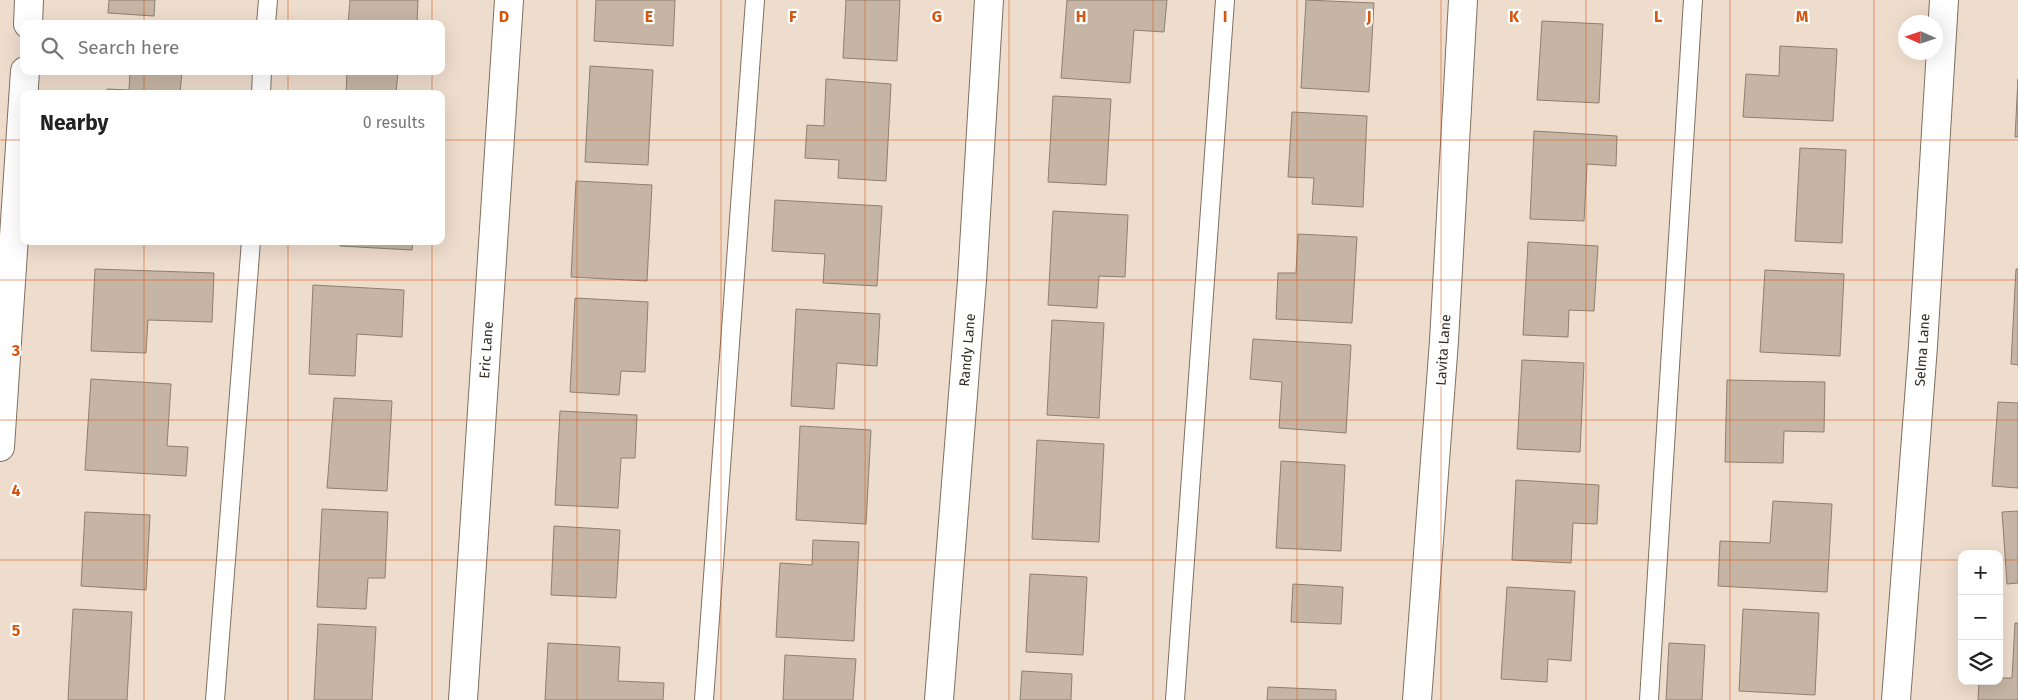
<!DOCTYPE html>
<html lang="en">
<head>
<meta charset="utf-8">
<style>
  :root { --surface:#fff; --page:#f2f2f2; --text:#222; --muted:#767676; --line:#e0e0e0 }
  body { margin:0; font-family:"Fira Sans",sans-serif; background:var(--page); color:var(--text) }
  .controls { position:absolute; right:15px; bottom:15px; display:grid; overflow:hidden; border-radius:10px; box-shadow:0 5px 20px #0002 }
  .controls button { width:45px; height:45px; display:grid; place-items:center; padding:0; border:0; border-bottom:1px solid var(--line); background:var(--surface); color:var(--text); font:25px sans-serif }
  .compass { position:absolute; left:1898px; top:15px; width:45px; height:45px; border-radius:50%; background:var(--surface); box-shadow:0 5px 20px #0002; rotate:273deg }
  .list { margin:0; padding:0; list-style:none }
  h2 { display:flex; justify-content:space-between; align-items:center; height:65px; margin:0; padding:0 20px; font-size:21px }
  h2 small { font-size:16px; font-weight:400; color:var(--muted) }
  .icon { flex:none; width:28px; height:28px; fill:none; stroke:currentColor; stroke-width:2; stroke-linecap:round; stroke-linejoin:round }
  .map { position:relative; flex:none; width:2018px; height:700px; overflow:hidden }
  .search { position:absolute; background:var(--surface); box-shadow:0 5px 20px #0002; left:20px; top:20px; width:425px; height:55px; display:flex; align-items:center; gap:12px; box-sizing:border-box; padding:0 18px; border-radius:10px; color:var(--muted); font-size:19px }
  .panel { position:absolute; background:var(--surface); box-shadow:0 5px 20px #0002; left:20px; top:90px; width:425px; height:155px; border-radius:10px }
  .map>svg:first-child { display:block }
  .building { fill:#c6b5a5; stroke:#8f7f70 }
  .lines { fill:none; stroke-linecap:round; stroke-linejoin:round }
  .service-casing { stroke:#7f7061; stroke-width:20 }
  .minor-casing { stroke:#7f7061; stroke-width:30 }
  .service { stroke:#fff; stroke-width:18 }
  .minor { stroke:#fff; stroke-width:28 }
  .grid { fill:none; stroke:#d6550f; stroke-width:1; stroke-opacity:0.55 }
  .labels { text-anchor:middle; stroke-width:4.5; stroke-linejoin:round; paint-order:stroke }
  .street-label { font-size:14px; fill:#332d26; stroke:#fff }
  .grid-label { font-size:16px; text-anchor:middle; font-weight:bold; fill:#d6550f; stroke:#fff; stroke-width:4.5; stroke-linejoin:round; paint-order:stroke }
</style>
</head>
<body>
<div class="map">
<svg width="2018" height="700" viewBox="0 0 2018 700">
  <rect width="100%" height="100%" fill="#eedccc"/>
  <g class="building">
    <polygon points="109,0 155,0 154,16 108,13"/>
    <polygon points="350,0 418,0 417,24 348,24"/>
    <polygon points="596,0 675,0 673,46 594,41"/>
    <polygon points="846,0 900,0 897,61 843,58"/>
    <polygon points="1067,0 1167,0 1164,32 1134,30 1130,83 1061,78"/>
    <polygon points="1306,0 1374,3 1369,92 1301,88"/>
    <polygon points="1542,21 1603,24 1599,103 1537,100"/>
    <polygon points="1780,46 1837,49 1833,121 1743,117 1746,74 1779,76"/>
    <polygon points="590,66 653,70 648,165 585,162"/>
    <polygon points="130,71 182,71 180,94 106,94 107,89 129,90"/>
    <polygon points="347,71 398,71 396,94 346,94"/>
    <polygon points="826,79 891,84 886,181 838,178 839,160 805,158 807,125 824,126"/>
    <polygon points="2018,79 2018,137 2015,137"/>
    <polygon points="1053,96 1111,99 1106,185 1048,182"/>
    <polygon points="1292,112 1367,116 1363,207 1312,204 1314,178 1288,177"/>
    <polygon points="1534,131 1617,136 1616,166 1587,164 1584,221 1530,219"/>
    <polygon points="1800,148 1846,150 1842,243 1795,241"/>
    <polygon points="576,181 652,185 647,281 571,277"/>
    <polygon points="775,200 882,206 877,286 823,283 825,254 772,251"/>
    <polygon points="1053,211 1128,215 1125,277 1099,276 1097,308 1048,305"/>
    <polygon points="1298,234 1357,237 1352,323 1276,319 1278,273 1296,273"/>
    <polygon points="121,241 163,241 163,243"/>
    <polygon points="340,241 413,241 412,250 340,246"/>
    <polygon points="1528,242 1598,246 1594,311 1569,310 1568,337 1523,335"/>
    <polygon points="95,269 214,273 212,322 148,320 146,353 91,351"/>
    <polygon points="2016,269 2018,269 2018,365 2011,364"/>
    <polygon points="1765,270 1844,274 1840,356 1760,352"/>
    <polygon points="313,285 404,290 402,337 357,334 355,376 309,374"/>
    <polygon points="575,298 648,302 645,372 621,371 619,395 570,392"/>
    <polygon points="796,309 880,314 877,366 837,363 834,409 791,406"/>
    <polygon points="1052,320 1104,323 1099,418 1047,415"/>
    <polygon points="1253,339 1351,345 1346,433 1279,428 1282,382 1250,379"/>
    <polygon points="1522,360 1584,363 1580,452 1517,449"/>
    <polygon points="91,379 171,384 167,446 188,447 186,476 85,470"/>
    <polygon points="1727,380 1825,382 1824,432 1784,431 1783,463 1725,462"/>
    <polygon points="334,398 392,401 387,491 327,488"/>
    <polygon points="1998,402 2018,403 2018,488 1992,486"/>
    <polygon points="560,411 637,415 635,458 621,458 618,508 555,505"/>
    <polygon points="800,426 871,430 866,524 796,520"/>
    <polygon points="1037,440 1104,444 1099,542 1032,539"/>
    <polygon points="1281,461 1345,465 1341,551 1276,548"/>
    <polygon points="1516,480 1599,485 1597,524 1573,523 1571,563 1512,560"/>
    <polygon points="1773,501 1832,504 1827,592 1718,586 1720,541 1770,543"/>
    <polygon points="322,509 388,512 385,578 368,578 366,609 317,607"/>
    <polygon points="2018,511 2018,583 2007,584 2002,512"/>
    <polygon points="85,512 150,515 146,590 81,586"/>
    <polygon points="554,526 620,530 616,598 551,595"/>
    <polygon points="813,540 859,542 854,641 776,637 780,563 812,565"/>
    <polygon points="1030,574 1087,577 1083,655 1026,652"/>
    <polygon points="1293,584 1343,587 1341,624 1291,622"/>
    <polygon points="1507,587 1575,591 1571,661 1548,659 1547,682 1501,679"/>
    <polygon points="73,609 132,612 127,700 68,700"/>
    <polygon points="1743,609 1819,613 1815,695 1739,691"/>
    <polygon points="2015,623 2018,623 2018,700 1978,700 1979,681 1999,681 1999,678 2012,678"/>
    <polygon points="318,624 376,627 372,700 314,700"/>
    <polygon points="548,643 620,647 618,681 664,683 663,700 545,700"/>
    <polygon points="1669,643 1705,645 1702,700 1666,700"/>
    <polygon points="785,655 856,659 853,700 783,700"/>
    <polygon points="1022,671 1072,674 1071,700 1020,700"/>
    <polygon points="1268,687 1336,690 1336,700 1267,700"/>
  </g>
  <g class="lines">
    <defs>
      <g id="service">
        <polyline points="266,24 268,0"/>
        <polyline points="261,94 262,71"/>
        <polyline points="215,700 251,241"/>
        <polyline points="704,700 755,0"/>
        <polyline points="1175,700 1225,0"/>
        <polyline points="1649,700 1693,0"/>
      </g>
      <g id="minor">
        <polyline points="28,24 29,0"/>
        <polyline points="0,447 25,71"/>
        <polyline points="463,700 509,0"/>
        <polyline points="939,700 972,280 989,0"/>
        <polyline points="1417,700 1444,341 1463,0"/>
        <polyline points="1896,700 1923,346 1944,0"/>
      </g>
    </defs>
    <use href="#service" class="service-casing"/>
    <use href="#minor" class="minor-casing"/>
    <use href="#service" class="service"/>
    <use href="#minor" class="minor"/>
  </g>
  <path class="grid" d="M144 0V24M288 0V24M432 0V24M577 0V700M721 0V700M865 0V700M1009 0V700M1153 0V700M1297 0V700M1441 0V700M1586 0V700M1730 0V700M1874 0V700M144 71V94M288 71V94M432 71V94M0 140H24M441 140H2018M144 241V700M288 241V700M432 241V700M0 280H2018M0 420H2018M0 560H1962M1999 560H2018"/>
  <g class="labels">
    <g class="street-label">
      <text transform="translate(486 350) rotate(-86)" y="5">Eric Lane</text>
      <text transform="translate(967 350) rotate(-85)" y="5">Randy Lane</text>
      <text transform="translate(1443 350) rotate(-86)" y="5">Lavita Lane</text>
      <text transform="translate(1922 350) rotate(-86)" y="5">Selma Lane</text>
    </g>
  </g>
  <g class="grid-label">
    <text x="504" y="22">D</text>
    <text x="649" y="22">E</text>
    <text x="793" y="22">F</text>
    <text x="937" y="22">G</text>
    <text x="1081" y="22">H</text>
    <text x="1225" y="22">I</text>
    <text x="1369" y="22">J</text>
    <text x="1514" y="22">K</text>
    <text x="1658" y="22">L</text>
    <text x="1802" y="22">M</text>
    <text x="16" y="356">3</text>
    <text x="16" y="496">4</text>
    <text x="16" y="636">5</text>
  </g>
</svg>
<div class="controls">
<button>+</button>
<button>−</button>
<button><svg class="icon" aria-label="layers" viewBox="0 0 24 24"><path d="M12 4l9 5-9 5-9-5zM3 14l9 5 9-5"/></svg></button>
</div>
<svg class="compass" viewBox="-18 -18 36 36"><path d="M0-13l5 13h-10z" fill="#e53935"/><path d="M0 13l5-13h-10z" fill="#767676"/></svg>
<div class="search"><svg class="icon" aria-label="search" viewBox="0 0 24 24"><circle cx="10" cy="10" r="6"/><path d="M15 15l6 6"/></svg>Search here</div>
<section class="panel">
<h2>Nearby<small>0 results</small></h2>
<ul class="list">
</ul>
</section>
</div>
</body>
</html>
